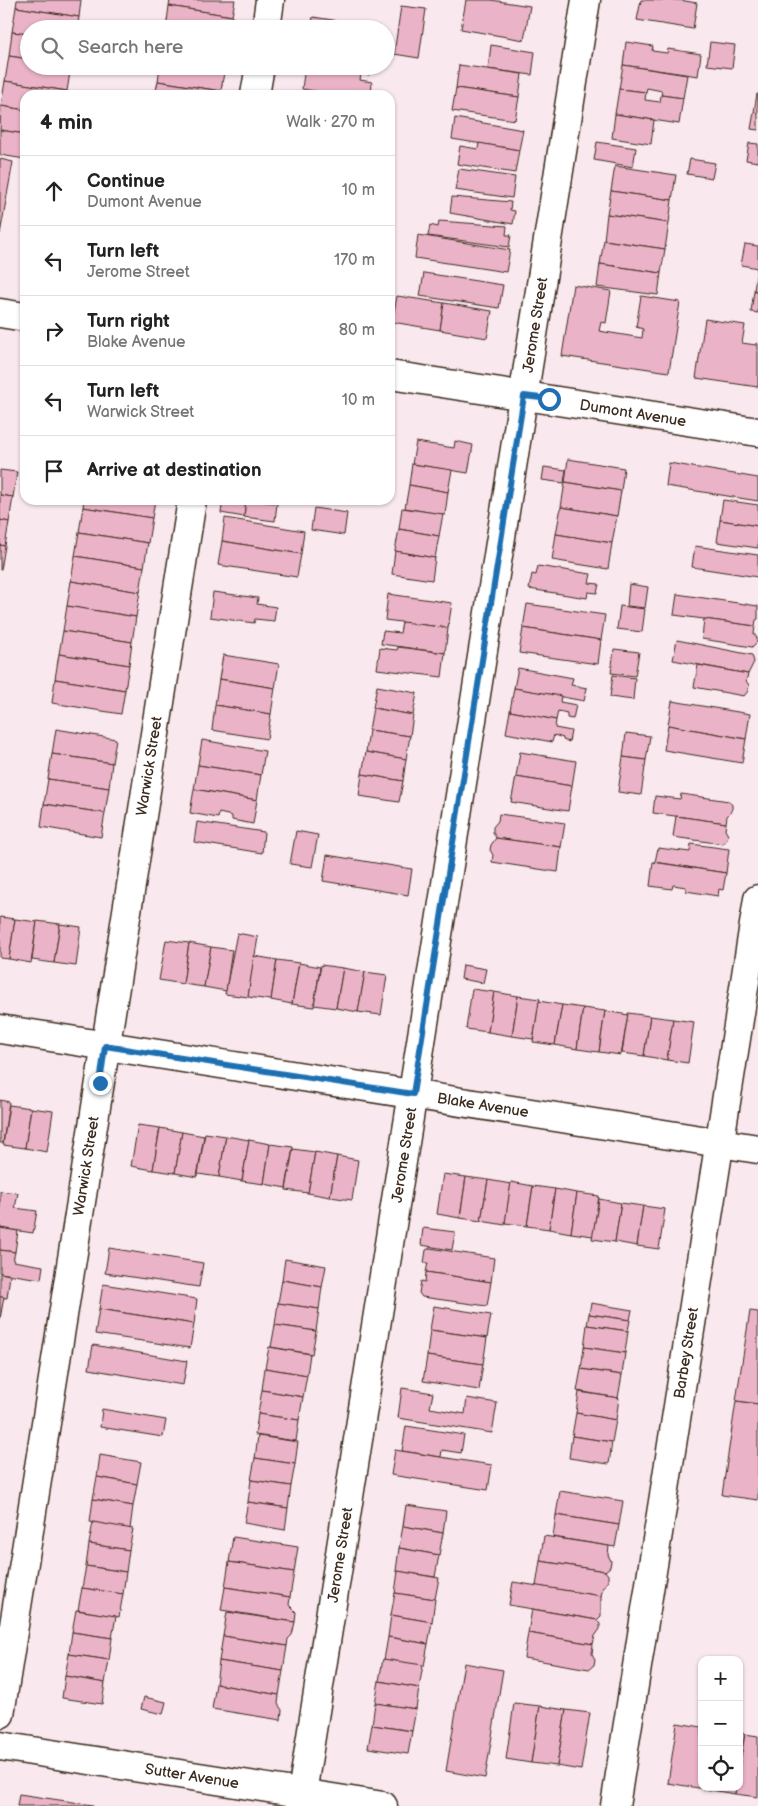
<!DOCTYPE html>
<html lang="en">
<head>
<meta charset="utf-8">
<style>
  :root { --surface:#fff; --page:#f6f6f6; --text:#222; --muted:#767676; --line:#e0e0e0 }
  body { margin:0; font-family:"Balsamiq Sans",sans-serif; background:var(--page); color:var(--text) }
  .controls { position:absolute; right:15px; bottom:15px; display:grid; overflow:hidden; border-radius:10px; box-shadow:0 1px 4px #0004 }
  .controls button { width:45px; height:45px; display:grid; place-items:center; padding:0; border:0; border-bottom:1px solid var(--line); background:var(--surface); color:var(--text); font:25px sans-serif }
  .stop { position:absolute; width:15px; height:15px; margin:-11px; border:4px solid #1f6fb2; border-radius:50%; background:#fff }
  .stop.end { background:#1f6fb2; border-color:#fff; box-shadow:0 1px 5px #0008 }
  .list { margin:0; padding:0; list-style:none }
  h2 { display:flex; justify-content:space-between; align-items:center; height:65px; margin:0; padding:0 20px; font-size:21px }
  h2 small { font-size:16px; font-weight:400; color:var(--muted) }
  .list li { display:grid; grid-template-columns:32px 1fr auto; gap:15px; align-items:center; box-sizing:border-box; height:70px; padding:0 20px; border-top:1px solid var(--line) }
  .list b { display:block; font-size:19px; white-space:nowrap }
  .list p { margin:0; font-size:16px; white-space:nowrap; color:var(--muted) }
  .list em { font-size:16px; font-style:normal; color:var(--muted) }
  .icon { flex:none; width:28px; height:28px; fill:none; stroke:currentColor; stroke-width:2; stroke-linecap:round; stroke-linejoin:round }
  .map { position:relative; flex:none; width:758px; height:1806px; overflow:hidden }
  .search { position:absolute; background:var(--surface); box-shadow:0 1px 4px #0004; left:20px; top:20px; width:375px; height:55px; display:flex; align-items:center; gap:12px; box-sizing:border-box; padding:0 18px; border-radius:28px; color:var(--muted); font-size:19px }
  .panel { position:absolute; background:var(--surface); box-shadow:0 1px 4px #0004; left:20px; top:90px; width:375px; height:415px; border-radius:15px }
  .map>svg:first-child { display:block }
  .building { fill:#ebb3c7; stroke:#3b2a1e }
  .lines { fill:none; stroke-linecap:round; stroke-linejoin:round }
  .minor-casing { stroke:#3b2a1e; stroke-width:31 }
  .minor { stroke:#fff; stroke-width:28 }
  .route { stroke:#1f6fb2; stroke-width:6 }
  .labels { text-anchor:middle; stroke-width:4; stroke-linejoin:round; paint-order:stroke }
  .street-label { font-size:15px; fill:#3b2a1e; stroke:#fff }
</style>
</head>
<body>
<div class="map">
<svg width="758" height="1806" viewBox="0 0 758 1806">
  <rect width="100%" height="100%" fill="#f9e8ee"/>
  <filter id="ink" filterUnits="userSpaceOnUse"><feTurbulence type="fractalNoise" baseFrequency=".02" numOctaves="2"/><feDisplacementMap in="SourceGraphic" scale="10" xChannelSelector="R" yChannelSelector="G"/><feConvolveMatrix kernelMatrix="1 2 1 2 8 2 1 2 1" color-interpolation-filters="sRGB"/></filter>
  <g filter="url(#ink)">
    <g class="building">
      <polygon points="17,0 81,0 79,17 16,7"/>
      <polygon points="170,0 235,0 232,16 169,6"/>
      <polygon points="466,0 491,0 530,6 524,40 461,29"/>
      <polygon points="641,0 679,0 697,3 693,29 637,20"/>
      <polygon points="169,6 232,16 230,29 166,29"/>
      <polygon points="401,6 426,9 419,58 394,54"/>
      <polygon points="16,7 79,17 77,29 29,29 29,34 12,32"/>
      <polygon points="313,17 379,27 379,29 311,29"/>
      <polygon points="12,32 29,34 29,59 9,56"/>
      <polygon points="626,42 653,46 652,51 667,53 668,49 701,54 698,76 623,65"/>
      <polygon points="710,42 735,45 732,68 707,65"/>
      <polygon points="491,45 535,52 532,75 488,69"/>
      <polygon points="9,56 29,59 29,66 71,66 67,91 5,81"/>
      <polygon points="459,65 522,74 519,97 456,88"/>
      <polygon points="623,65 687,75 683,98 661,95 662,91 647,88 646,92 619,89"/>
      <polygon points="160,66 225,66 221,91 158,81"/>
      <polygon points="305,66 361,74 360,80 372,82 371,95 341,95 302,89"/>
      <polygon points="307,66 370,66 369,75"/>
      <polygon points="5,81 67,91 67,95 25,95 25,110 1,106"/>
      <polygon points="158,81 221,91 220,95 155,95"/>
      <polygon points="456,88 519,97 515,120 452,111"/>
      <polygon points="619,89 646,92 645,100 660,102 661,95 683,98 679,124 615,114"/>
      <polygon points="757,94 758,94 758,113 754,112"/>
      <polygon points="1,106 25,110 25,134 0,130"/>
      <polygon points="754,112 758,113 758,130 751,129"/>
      <polygon points="615,114 654,120 651,144 612,138"/>
      <polygon points="455,118 523,130 519,150 452,139"/>
      <polygon points="0,130 25,134 25,159 0,155"/>
      <polygon points="597,142 636,148 633,167 594,160"/>
      <polygon points="479,143 519,150 515,173 457,164 460,146 478,149"/>
      <polygon points="749,143 758,144 758,162 746,160"/>
      <polygon points="0,159 13,162 0,234"/>
      <polygon points="690,159 715,163 712,178 687,174"/>
      <polygon points="615,166 676,175 672,200 611,191"/>
      <polygon points="459,169 515,177 512,198 455,190"/>
      <polygon points="611,191 672,200 669,223 607,214"/>
      <polygon points="452,197 511,202 510,210 515,211 513,224 450,213"/>
      <polygon points="607,214 669,223 665,249 604,240"/>
      <polygon points="439,221 507,226 506,235 511,235 509,247 428,236 430,225 438,227"/>
      <polygon points="418,235 510,250 506,272 415,258"/>
      <polygon points="604,240 665,249 661,273 600,264"/>
      <polygon points="745,244 758,246 758,268 741,265"/>
      <polygon points="600,264 661,273 658,295 597,287"/>
      <polygon points="757,268 758,268 758,291 754,291"/>
      <polygon points="424,273 503,285 499,308 420,296"/>
      <polygon points="573,285 611,291 606,323 601,322 599,331 642,338 643,329 636,327 641,296 680,302 669,372 562,356"/>
      <polygon points="754,291 758,291 758,313 751,312"/>
      <polygon points="397,296 444,303 440,330 392,322"/>
      <polygon points="444,303 492,311 487,338 440,330"/>
      <polygon points="705,319 745,325 742,343 756,345 756,343 758,344 758,387 696,378"/>
      <polygon points="455,441 473,445 468,473 412,464 416,442 454,448"/>
      <polygon points="568,459 624,468 621,491 565,482"/>
      <polygon points="669,463 758,478 758,501 666,486"/>
      <polygon points="412,464 452,470 448,492 409,485"/>
      <polygon points="544,467 566,470 564,483 542,480"/>
      <polygon points="0,470 17,472 13,497 0,495"/>
      <polygon points="565,482 621,491 617,516 561,507"/>
      <polygon points="409,485 448,492 445,515 405,508"/>
      <polygon points="0,495 13,497 9,522 0,520"/>
      <polygon points="84,500 155,500 152,518 83,507"/>
      <polygon points="223,500 246,500 244,517 221,513"/>
      <polygon points="246,500 277,503 275,521 244,517"/>
      <polygon points="723,500 758,505 758,526 720,520"/>
      <polygon points="83,507 152,518 148,543 79,532"/>
      <polygon points="561,507 617,516 612,543 556,534"/>
      <polygon points="314,508 347,513 344,535 311,530"/>
      <polygon points="402,508 443,514 439,536 399,529"/>
      <polygon points="225,518 304,531 301,554 222,541"/>
      <polygon points="0,520 9,522 5,546 0,545"/>
      <polygon points="720,520 758,526 758,548 717,542"/>
      <polygon points="399,529 439,536 435,558 395,551"/>
      <polygon points="79,532 148,543 144,567 75,556"/>
      <polygon points="556,534 612,543 608,569 552,560"/>
      <polygon points="222,541 301,554 297,577 218,565"/>
      <polygon points="0,545 5,546 1,570 0,570"/>
      <polygon points="695,546 758,555 758,577 692,567"/>
      <polygon points="395,551 435,558 432,580 392,574"/>
      <polygon points="75,556 144,567 140,592 71,581"/>
      <polygon points="538,566 591,574 589,583 599,584 597,593 588,592 587,598 529,589 532,574 536,575"/>
      <polygon points="71,581 140,592 136,617 67,606"/>
      <polygon points="629,584 648,587 645,608 627,606"/>
      <polygon points="213,592 258,598 257,604 276,607 274,621 255,619 254,623 210,617"/>
      <polygon points="388,594 452,603 448,628 385,620"/>
      <polygon points="677,594 758,606 758,619 756,620 755,626 674,615"/>
      <polygon points="527,604 605,615 601,640 523,628"/>
      <polygon points="67,606 136,617 132,642 63,631"/>
      <polygon points="620,606 645,609 642,632 617,629"/>
      <polygon points="704,619 755,626 754,634 757,638 757,642 752,647 702,639"/>
      <polygon points="402,622 448,628 445,653 381,644 383,631 400,633"/>
      <polygon points="523,628 601,640 598,664 519,653"/>
      <polygon points="63,631 132,642 129,665 59,654"/>
      <polygon points="677,640 752,655 754,662 748,674 673,660"/>
      <polygon points="398,647 445,653 442,677 377,669 380,648 397,650"/>
      <polygon points="614,649 639,652 635,676 611,673"/>
      <polygon points="59,654 129,665 125,690 55,679"/>
      <polygon points="223,655 279,664 275,688 219,679"/>
      <polygon points="698,665 748,674 746,681 749,685 748,691 744,696 694,687"/>
      <polygon points="518,668 573,678 571,685 587,688 584,701 514,688"/>
      <polygon points="613,675 635,678 633,700 610,697"/>
      <polygon points="55,679 125,690 121,714 52,703"/>
      <polygon points="219,679 275,688 271,714 215,705"/>
      <polygon points="377,686 417,693 413,715 373,708"/>
      <polygon points="514,688 561,696 560,702 576,705 573,719 567,718 567,713 558,711 556,720 510,711"/>
      <polygon points="672,701 750,714 746,739 668,725"/>
      <polygon points="215,705 271,714 267,739 212,730"/>
      <polygon points="373,708 413,715 410,736 369,730"/>
      <polygon points="510,711 556,720 555,728 571,731 569,742 563,740 563,738 554,735 552,742 506,733"/>
      <polygon points="668,725 746,739 742,763 664,750"/>
      <polygon points="56,729 116,739 112,763 52,754"/>
      <polygon points="369,730 410,736 406,759 366,752"/>
      <polygon points="626,733 650,736 646,760 623,757"/>
      <polygon points="202,740 265,751 261,775 198,765"/>
      <polygon points="366,752 406,759 403,781 362,774"/>
      <polygon points="520,752 576,761 572,786 516,777"/>
      <polygon points="52,754 112,763 109,788 48,779"/>
      <polygon points="623,757 646,760 641,795 618,792"/>
      <polygon points="198,765 261,775 257,800 194,789"/>
      <polygon points="362,774 403,781 399,802 359,796"/>
      <polygon points="516,777 572,786 568,811 511,802"/>
      <polygon points="48,779 109,788 105,813 44,804"/>
      <polygon points="194,789 257,800 253,824 232,820 232,816 219,813 218,818 190,813"/>
      <polygon points="681,794 729,801 732,805 732,809 730,813 727,816 726,823 653,813 655,796 680,799"/>
      <polygon points="44,804 105,813 101,837 41,827"/>
      <polygon points="499,814 565,823 561,847 496,838 493,832 493,827 498,821"/>
      <polygon points="676,816 726,823 725,830 728,835 727,839 723,844 673,837"/>
      <polygon points="197,822 264,832 262,853 194,842"/>
      <polygon points="296,831 318,835 312,867 290,864"/>
      <polygon points="496,838 561,847 558,872 492,862 493,855 490,850 491,845"/>
      <polygon points="691,844 729,849 726,873 655,862 658,848 690,852"/>
      <polygon points="327,855 412,869 408,895 323,881"/>
      <polygon points="653,862 726,873 723,890 719,889 718,896 686,891 686,887 673,885 672,889 650,886"/>
      <polygon points="0,917 15,919 9,959 0,958"/>
      <polygon points="15,919 37,922 31,963 9,959"/>
      <polygon points="37,921 60,924 54,963 32,960"/>
      <polygon points="60,924 81,927 76,966 54,963"/>
      <polygon points="237,933 258,937 248,997 225,994"/>
      <polygon points="166,940 189,943 183,984 159,980"/>
      <polygon points="189,943 211,947 204,987 183,984"/>
      <polygon points="211,947 232,950 226,991 204,987"/>
      <polygon points="254,956 277,960 271,1000 248,997"/>
      <polygon points="277,960 299,963 292,1004 271,1000"/>
      <polygon points="299,963 320,967 314,1007 292,1004"/>
      <polygon points="321,965 343,968 336,1008 314,1005"/>
      <polygon points="463,965 486,969 483,983 461,979"/>
      <polygon points="343,968 365,972 358,1012 336,1008"/>
      <polygon points="365,972 387,975 381,1015 358,1012"/>
      <polygon points="472,989 494,992 488,1032 466,1029"/>
      <polygon points="494,992 518,996 512,1036 488,1032"/>
      <polygon points="518,996 540,999 533,1039 512,1036"/>
      <polygon points="539,1001 562,1005 555,1045 533,1042"/>
      <polygon points="562,1005 583,1008 577,1049 555,1045"/>
      <polygon points="583,1008 605,1011 599,1052 577,1049"/>
      <polygon points="605,1011 628,1015 621,1055 599,1052"/>
      <polygon points="628,1013 650,1016 644,1056 622,1053"/>
      <polygon points="650,1016 673,1019 667,1060 644,1056"/>
      <polygon points="673,1019 694,1022 688,1063 667,1060"/>
      <polygon points="0,1100 9,1102 3,1143 0,1143"/>
      <polygon points="9,1105 31,1108 25,1148 3,1145"/>
      <polygon points="31,1108 53,1111 47,1152 25,1148"/>
      <polygon points="138,1125 160,1128 153,1170 131,1166"/>
      <polygon points="160,1128 182,1132 175,1173 153,1170"/>
      <polygon points="182,1132 204,1136 197,1177 175,1173"/>
      <polygon points="205,1133 226,1136 219,1177 198,1174"/>
      <polygon points="226,1136 249,1140 242,1181 219,1177"/>
      <polygon points="249,1140 270,1144 264,1184 242,1181"/>
      <polygon points="270,1144 293,1147 286,1188 264,1184"/>
      <polygon points="293,1149 315,1152 308,1193 286,1190"/>
      <polygon points="315,1152 337,1156 330,1197 308,1193"/>
      <polygon points="337,1156 358,1160 352,1200 330,1197"/>
      <polygon points="443,1174 466,1177 460,1218 437,1214"/>
      <polygon points="466,1177 488,1180 481,1221 460,1218"/>
      <polygon points="488,1180 511,1184 505,1225 481,1221"/>
      <polygon points="511,1182 533,1186 527,1226 505,1223"/>
      <polygon points="533,1186 555,1189 549,1229 527,1226"/>
      <polygon points="555,1189 577,1193 571,1233 549,1229"/>
      <polygon points="0,1191 18,1193 15,1208 37,1211 33,1233 0,1228"/>
      <polygon points="577,1193 599,1196 593,1236 571,1233"/>
      <polygon points="599,1199 621,1203 615,1242 592,1239"/>
      <polygon points="621,1203 643,1206 637,1246 615,1242"/>
      <polygon points="643,1206 665,1209 659,1249 637,1246"/>
      <polygon points="0,1228 18,1231 15,1252 0,1250"/>
      <polygon points="423,1228 455,1232 452,1250 421,1245"/>
      <polygon points="109,1248 203,1263 199,1287 105,1273"/>
      <polygon points="430,1248 494,1258 491,1282 426,1272 428,1263 424,1263 426,1250"/>
      <polygon points="0,1250 15,1252 13,1261 43,1266 41,1279 0,1273"/>
      <polygon points="285,1259 326,1266 322,1287 282,1280"/>
      <polygon points="426,1272 491,1282 487,1306 422,1297 419,1293 421,1281 425,1282"/>
      <polygon points="0,1273 10,1275 7,1298 0,1297"/>
      <polygon points="282,1280 322,1287 319,1309 278,1303"/>
      <polygon points="103,1284 197,1299 194,1324 99,1309"/>
      <polygon points="0,1297 4,1297 0,1319"/>
      <polygon points="278,1303 319,1309 316,1331 275,1325"/>
      <polygon points="591,1303 632,1310 630,1320 589,1314"/>
      <polygon points="434,1306 491,1315 487,1338 430,1330"/>
      <polygon points="99,1309 194,1324 190,1348 95,1334"/>
      <polygon points="750,1311 758,1312 758,1404 736,1401"/>
      <polygon points="589,1314 630,1320 628,1331 587,1325"/>
      <polygon points="275,1325 316,1331 312,1354 271,1347"/>
      <polygon points="587,1325 628,1331 625,1353 584,1347"/>
      <polygon points="430,1330 487,1338 483,1364 427,1356"/>
      <polygon points="93,1345 187,1361 183,1385 89,1369"/>
      <polygon points="269,1347 310,1354 307,1375 265,1368"/>
      <polygon points="584,1347 625,1353 622,1375 581,1369"/>
      <polygon points="427,1356 483,1364 479,1390 423,1381"/>
      <polygon points="265,1368 307,1375 303,1397 262,1390"/>
      <polygon points="581,1369 622,1375 618,1398 577,1391"/>
      <polygon points="402,1388 433,1393 430,1408 465,1414 467,1398 497,1403 492,1433 398,1418"/>
      <polygon points="262,1390 303,1397 299,1420 258,1414"/>
      <polygon points="579,1392 619,1398 616,1420 576,1413"/>
      <polygon points="736,1401 758,1404 758,1500 722,1495"/>
      <polygon points="102,1409 166,1420 163,1437 100,1427"/>
      <polygon points="576,1413 616,1420 612,1442 572,1436"/>
      <polygon points="258,1414 299,1420 296,1441 255,1435"/>
      <polygon points="406,1426 464,1435 461,1453 442,1450 441,1457 402,1451"/>
      <polygon points="258,1436 298,1442 295,1464 255,1458"/>
      <polygon points="572,1436 612,1442 609,1464 569,1458"/>
      <polygon points="395,1450 492,1465 488,1490 391,1475"/>
      <polygon points="100,1455 141,1462 137,1484 97,1477"/>
      <polygon points="255,1458 295,1464 291,1486 251,1480"/>
      <polygon points="97,1477 137,1484 133,1506 93,1499"/>
      <polygon points="251,1480 291,1486 288,1508 248,1502"/>
      <polygon points="560,1491 623,1501 619,1525 556,1515"/>
      <polygon points="93,1499 133,1506 130,1529 90,1522"/>
      <polygon points="248,1502 288,1508 285,1530 244,1523"/>
      <polygon points="406,1505 446,1511 443,1533 403,1526"/>
      <polygon points="556,1515 619,1525 615,1547 553,1537"/>
      <polygon points="93,1522 133,1529 129,1550 89,1544"/>
      <polygon points="403,1526 443,1533 439,1555 399,1548"/>
      <polygon points="544,1536 609,1546 608,1555 611,1561 610,1567 605,1571 540,1561"/>
      <polygon points="233,1537 298,1547 294,1572 229,1562"/>
      <polygon points="89,1544 129,1550 126,1572 86,1566"/>
      <polygon points="399,1548 439,1555 435,1577 396,1571"/>
      <polygon points="540,1561 605,1571 608,1575 608,1581 603,1587 601,1596 536,1586"/>
      <polygon points="229,1562 294,1572 290,1597 225,1587"/>
      <polygon points="86,1566 126,1572 123,1594 82,1588"/>
      <polygon points="398,1571 439,1578 435,1599 395,1593"/>
      <polygon points="513,1582 601,1596 601,1616 597,1620 509,1605"/>
      <polygon points="225,1587 290,1597 289,1605 296,1612 295,1622 221,1610"/>
      <polygon points="82,1588 123,1594 119,1617 78,1610"/>
      <polygon points="395,1593 435,1599 432,1622 391,1615"/>
      <polygon points="532,1609 597,1620 600,1624 600,1629 595,1636 593,1644 528,1633"/>
      <polygon points="76,1610 116,1616 112,1638 72,1632"/>
      <polygon points="227,1612 295,1622 292,1635 288,1639 287,1646 223,1636"/>
      <polygon points="391,1615 432,1622 428,1644 388,1637"/>
      <polygon points="72,1632 112,1638 109,1660 69,1654"/>
      <polygon points="528,1633 593,1644 592,1654 595,1659 594,1665 589,1669 524,1658"/>
      <polygon points="223,1636 287,1646 283,1671 219,1661"/>
      <polygon points="388,1637 428,1644 424,1666 384,1660"/>
      <polygon points="69,1654 109,1660 105,1683 65,1676"/>
      <polygon points="383,1659 423,1665 419,1688 379,1681"/>
      <polygon points="219,1661 283,1671 279,1695 216,1684"/>
      <polygon points="464,1663 503,1670 485,1778 446,1771"/>
      <polygon points="65,1676 105,1683 102,1704 62,1698"/>
      <polygon points="379,1681 419,1688 416,1709 375,1703"/>
      <polygon points="216,1684 279,1695 278,1704 282,1710 281,1720 212,1709"/>
      <polygon points="144,1697 166,1702 163,1714 141,1709"/>
      <polygon points="375,1703 416,1709 412,1731 372,1725"/>
      <polygon points="514,1703 540,1706 531,1763 506,1759"/>
      <polygon points="540,1706 566,1710 557,1766 531,1763"/>
      <polygon points="566,1710 590,1713 581,1770 557,1766"/>
      <polygon points="677,1723 702,1727 702,1787 736,1787 735,1794 668,1783"/>
      <polygon points="372,1725 412,1731 408,1754 368,1748"/>
      <polygon points="739,1733 745,1734 739,1768"/>
      <polygon points="745,1734 758,1736 758,1797 735,1794 736,1787 739,1787 739,1768"/>
      <polygon points="19,1794 93,1805 93,1806 17,1806"/>
    </g>
    <g class="lines">
      <defs>
        <g id="minor">
          <polyline points="266,29 270,0"/>
          <polyline points="255,95 260,66"/>
          <polyline points="0,313 25,317"/>
          <polyline points="390,375 758,432"/>
          <polyline points="0,1029 758,1149"/>
          <polyline points="0,1714 192,500"/>
          <polyline points="0,1746 383,1806"/>
          <polyline points="300,1806 586,0"/>
          <polyline points="615,1806 758,899"/>
        </g>
      </defs>
      <use href="#minor" class="minor-casing"/>
      <use href="#minor" class="minor"/>
    </g>
  </g>
  <g class="lines" filter="url(#ink)">
    <polyline class="route" points="100,1083 105,1046 413,1094 524,396 549,399"/>
  </g>
  <g class="labels">
    <g class="street-label">
      <text transform="translate(535 325) rotate(-81)" y="5">Jerome Street</text>
      <text transform="translate(633 413) rotate(9)" y="5">Dumont Avenue</text>
      <text transform="translate(149 766) rotate(-81)" y="5">Warwick Street</text>
      <text transform="translate(483 1105) rotate(9)" y="5">Blake Avenue</text>
      <text transform="translate(404 1155) rotate(-81)" y="5">Jerome Street</text>
      <text transform="translate(86 1166) rotate(-81)" y="5">Warwick Street</text>
      <text transform="translate(686 1353) rotate(-81)" y="5">Barbey Street</text>
      <text transform="translate(340 1555) rotate(-81)" y="5">Jerome Street</text>
      <text transform="translate(192 1776) rotate(9)" y="5">Sutter Avenue</text>
    </g>
  </g>
</svg>
<div class="controls">
<button>+</button>
<button>−</button>
<button><svg class="icon" aria-label="locate" viewBox="0 0 24 24"><circle cx="12" cy="12" r="6"/><path d="M12 2v4M12 18v4M2 12h4M18 12h4"/></svg></button>
</div>
<div class="stop" style="left:549px;top:399px"></div>
<div class="stop end" style="left:100px;top:1083px"></div>
<div class="search"><svg class="icon" aria-label="search" viewBox="0 0 24 24"><circle cx="10" cy="10" r="6"/><path d="M15 15l6 6"/></svg>Search here</div>
<section class="panel">
<h2>4 min<small>Walk · 270 m</small></h2>
<ul class="list">
<li><svg class="icon" aria-label="ahead" viewBox="0 0 24 24"><path d="M12 20V5M6 11l6-6 6 6"/></svg><div><b>Continue</b><p>Dumont Avenue</p></div><em>10 m</em></li>
<li><svg class="icon" aria-label="left" viewBox="0 0 24 24"><path d="M17 20v-9H6M10 6l-5 5 5 5"/></svg><div><b>Turn left</b><p>Jerome Street</p></div><em>170 m</em></li>
<li><svg class="icon" aria-label="right" viewBox="0 0 24 24"><path d="M7 20v-9h11M14 6l5 5-5 5"/></svg><div><b>Turn right</b><p>Blake Avenue</p></div><em>80 m</em></li>
<li><svg class="icon" aria-label="left" viewBox="0 0 24 24"><path d="M17 20v-9H6M10 6l-5 5 5 5"/></svg><div><b>Turn left</b><p>Warwick Street</p></div><em>10 m</em></li>
<li><svg class="icon" aria-label="arrive" viewBox="0 0 24 24"><path d="M6 21V4h12l-3 4 3 4H6"/></svg><div><b>Arrive at destination</b></div></li>
</ul>
</section>
</div>
</body>
</html>
